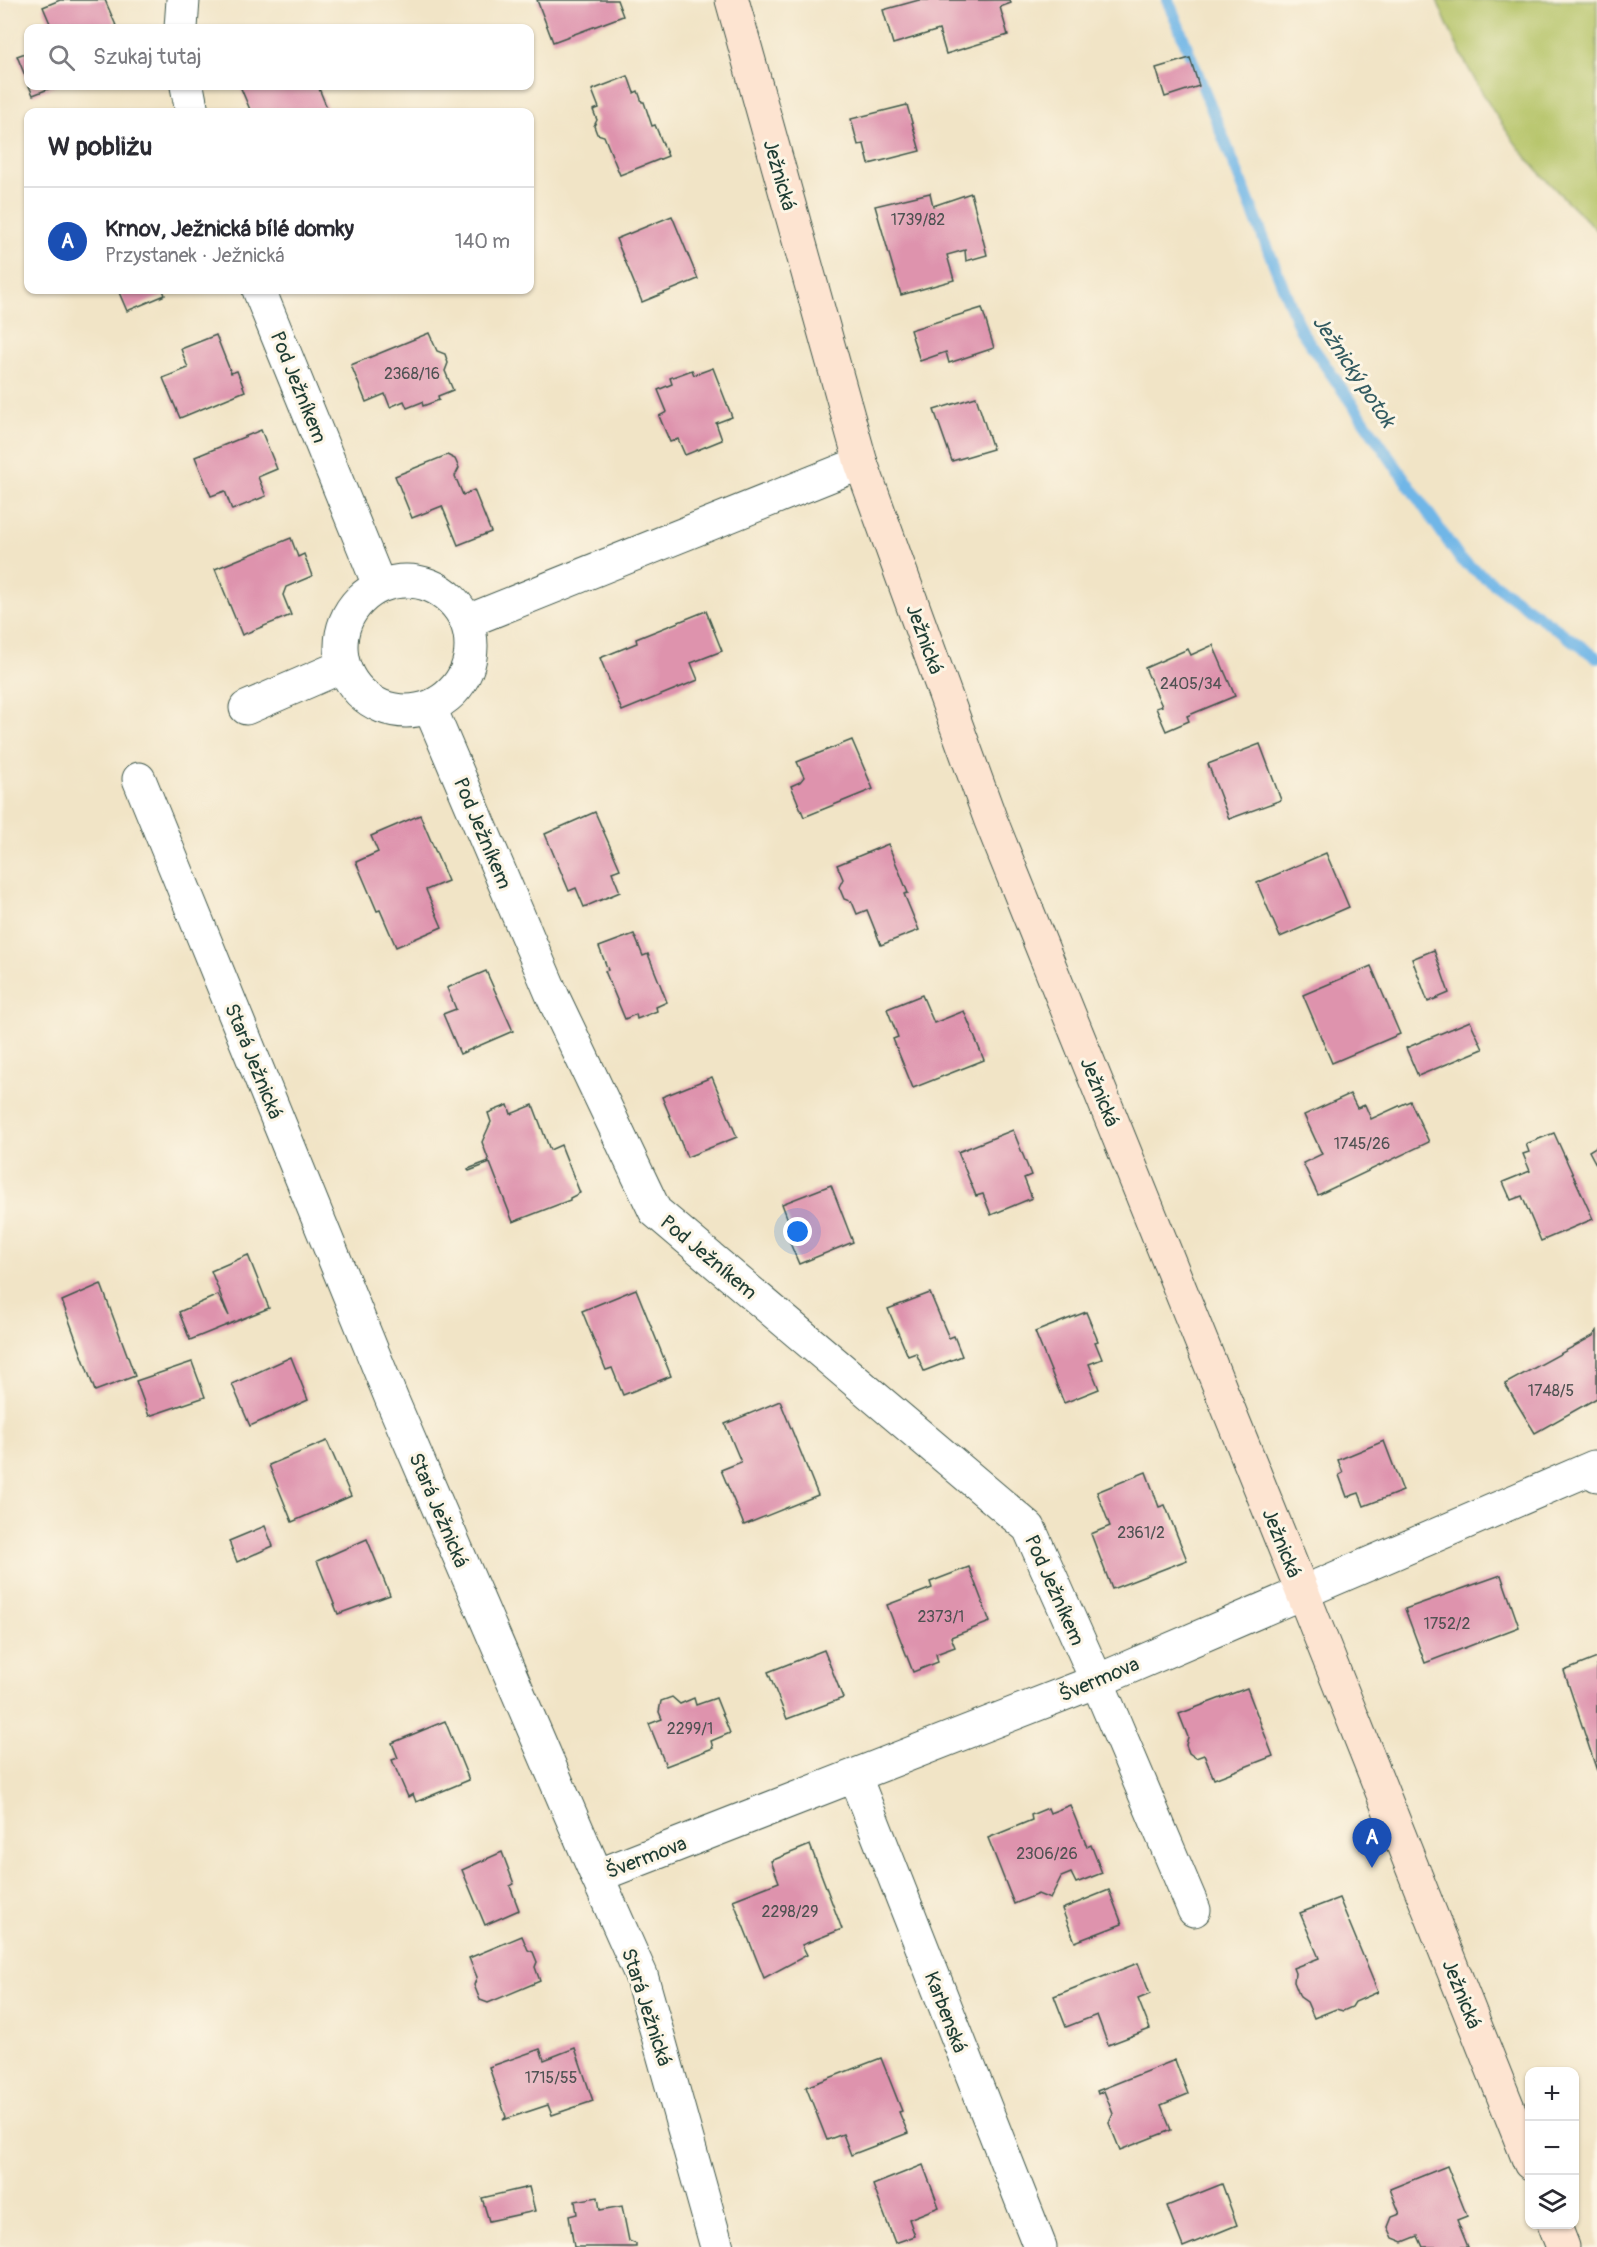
<!DOCTYPE html>
<html lang="pl">
<head>
<meta charset="utf-8">
<style>
  :root { --surface:#fff; --page:#f2f2f3; --text:#2b2b33; --muted:#7c7c81; --line:#e1e1e2; --accent:#ea580c }
  body { margin:0; font-family:Pangolin,sans-serif; background:var(--page); color:var(--text) }
  .controls { position:absolute; right:18px; bottom:18px; display:grid; overflow:hidden; border-radius:12px; box-shadow:0 2px 4px #0004 }
  .controls button { width:54px; height:54px; display:grid; place-items:center; padding:0; border:0; border-bottom:2px solid var(--line); background:var(--surface); color:var(--text); font:30px sans-serif }
  .you { position:absolute; left:798px; top:1232px; width:21px; height:21px; margin:-15px; border:4px solid #fff; border-radius:50%; background:#1a73e8; box-shadow:0 0 0 9px #1a73e833 }
  .badge { display:grid; place-items:center; width:39px; height:39px; border-radius:50%; background:var(--accent); color:#fff; font-size:20px; font-weight:700 }
  .pin { position:absolute; translate:-50% -50px; filter:drop-shadow(0 2px 3px #0008) }
  .pin::after { content:''; position:absolute; top:32px; width:21px; height:18px; background:inherit; clip-path:polygon(0 0,100% 0,50% 100%) }
  .list { margin:0; padding:0; list-style:none }
  h2 { display:flex; justify-content:space-between; align-items:center; height:78px; margin:0; padding:0 24px; font-size:26px }
  h2 small { font-size:20px; font-weight:400; color:var(--muted) }
  .list li { display:grid; grid-template-columns:39px 1fr auto; gap:18px; align-items:center; box-sizing:border-box; height:108px; padding:0 24px; border-top:2px solid var(--line) }
  .list b { display:block; font-size:22px; white-space:nowrap }
  .list p { margin:0; font-size:20px; white-space:nowrap; color:var(--muted) }
  .list em { font-size:20px; font-style:normal; color:var(--muted) }
  .icon { flex:none; width:33px; height:33px; fill:none; stroke:currentColor; stroke-width:2; stroke-linecap:round; stroke-linejoin:round }
  .map { position:relative; flex:none; width:1597px; height:2247px; overflow:hidden }
  .search { position:absolute; background:var(--surface); box-shadow:0 2px 4px #0004; left:24px; top:24px; width:510px; height:66px; display:flex; align-items:center; gap:15px; box-sizing:border-box; padding:0 21px; border-radius:12px; color:var(--muted); font-size:22px }
  .panel { position:absolute; background:var(--surface); box-shadow:0 2px 4px #0004; left:24px; top:108px; width:510px; height:186px; border-radius:12px }
  .map>svg:first-child { display:block }
  .green { fill:#b3c265; stroke:#69804c; stroke-width:1.5 }
  .lines { fill:none; stroke-linecap:round; stroke-linejoin:round }
  .stream { stroke:#70b6e7; stroke-width:12 }
  .building { fill:#de93ad }
  .street-casing { stroke:#3e564a; stroke-width:35 }
  .secondary-casing { stroke:#3e564a; stroke-width:35 }
  .street { stroke:#fff; stroke-width:33 }
  .secondary { stroke:#fde4d1; stroke-width:33 }
  .labels { text-anchor:middle; stroke-width:6; stroke-linejoin:round; paint-order:stroke }
  .number-label { font-size:16px; fill:#4f5252 }
  .street-label { font-size:20px; fill:#1f3d34; stroke:#fcf5e5 }
  .water-label { font-size:21px; font-style:italic; fill:#335b61; stroke:#fcf5e5 }
</style>
</head>
<body>
<div class="map">
<svg width="1597" height="2247" viewBox="0 0 1597 2247">
  <rect width="100%" height="100%" fill="#fcf5e5"/>
  <filter id="ink" filterUnits="userSpaceOnUse"><feTurbulence type="fractalNoise" baseFrequency=".0167" numOctaves="2"/><feDisplacementMap in="SourceGraphic" scale="12" xChannelSelector="R" yChannelSelector="G"/><feConvolveMatrix kernelMatrix="1 2 1 2 8 2 1 2 1" color-interpolation-filters="sRGB"/></filter>
  <filter id="wash" filterUnits="userSpaceOnUse"><feTurbulence type="fractalNoise" baseFrequency=".008" numOctaves="4" result="noise"/><feDisplacementMap in="SourceGraphic" scale="24" xChannelSelector="R" yChannelSelector="G"/><feGaussianBlur stdDeviation="1.35" result="paint"/><feColorMatrix in="noise" values="0 0 0 0 0 0 0 0 0 0 0 0 0 0 0 0 0 1.4 0 .05"/><feComposite in="paint" operator="in"/></filter>
  <g filter="url(#wash)">
    <rect width="100%" height="100%" fill="#f1e4c6"/>
    <path class="green" d="M1437 0H1597V230C1575 208 1551 187 1532 164 1494 120 1458 54 1437 0Z"/>
    <g class="lines">
      <polyline class="stream" points="1168,0 1300,329 1461,560 1597,658"/>
    </g>
    <g id="blocks">
      <g class="building">
        <polygon points="60,0 105,0 117,28 52,28 43,7"/>
        <polygon points="537,0 617,0 623,16 553,42"/>
        <polygon points="919,0 1010,0 1011,3 1000,7 1008,35 946,54 939,30 893,44 883,10"/>
        <polygon points="28,52 28,83 17,56"/>
        <polygon points="1190,58 1199,86 1165,97 1156,68"/>
        <polygon points="628,76 634,93 638,91 642,102 644,102 652,126 655,125 668,156 620,175 604,136 597,134 594,126 597,120 593,110 599,108 592,90"/>
        <polygon points="29,86 56,86 33,95"/>
        <polygon points="240,86 318,86 327,108 317,112 251,112"/>
        <polygon points="907,105 920,151 869,164 864,144 858,145 851,119"/>
        <polygon points="930,193 933,206 971,193 987,255 966,261 965,250 947,255 954,280 901,295 875,206"/>
        <polygon points="672,216 698,279 642,302 616,239"/>
        <polygon points="118,290 163,290 165,295 127,311"/>
        <polygon points="982,308 994,348 949,363 946,352 920,361 910,330"/>
        <polygon points="429,333 437,351 445,354 448,363 445,371 453,390 438,396 439,400 423,406 422,402 407,408 404,401 390,407 385,394 366,402 351,365"/>
        <polygon points="216,335 231,373 237,371 245,391 180,418 163,378 188,368 181,349"/>
        <polygon points="713,368 732,417 716,423 722,440 685,455 678,439 670,442 659,416 667,412 658,390 672,384 670,378 692,370 694,375"/>
        <polygon points="976,397 993,449 952,461 934,410"/>
        <polygon points="261,430 277,469 258,477 266,496 232,510 225,491 211,496 195,457"/>
        <polygon points="447,455 455,459 459,468 455,476 463,495 474,490 491,532 458,545 442,506 412,518 395,476"/>
        <polygon points="291,538 298,557 304,554 312,576 286,587 283,595 291,615 242,635 215,569"/>
        <polygon points="706,611 722,651 691,663 698,680 622,711 600,658 637,643 636,639"/>
        <polygon points="1213,645 1235,696 1187,716 1189,721 1166,731 1156,708 1162,706 1145,668 1188,649 1191,655"/>
        <polygon points="852,740 873,789 804,817 791,786 800,782 804,777 797,762"/>
        <polygon points="1260,744 1281,800 1229,819 1208,764"/>
        <polygon points="595,812 620,869 612,872 620,892 584,907 576,888 569,891 545,834"/>
        <polygon points="420,815 448,881 426,890 442,927 396,947 380,910 377,911 356,862 378,852 371,836"/>
        <polygon points="888,844 908,893 904,894 919,930 881,945 867,910 857,914 852,902 844,899 839,887 843,879 837,865"/>
        <polygon points="1326,853 1349,907 1280,937 1257,883"/>
        <polygon points="634,934 643,956 648,954 667,1002 656,1007 657,1011 637,1019 636,1014 625,1019 605,971 608,970 599,947"/>
        <polygon points="1434,950 1449,993 1428,1002 1412,959"/>
        <polygon points="1371,966 1400,1034 1332,1063 1303,995"/>
        <polygon points="486,971 513,1031 460,1054 443,1014 456,1009 447,988"/>
        <polygon points="922,995 934,1023 964,1011 984,1060 913,1088 893,1039 898,1037 887,1009"/>
        <polygon points="1470,1021 1483,1049 1418,1076 1406,1048"/>
        <polygon points="712,1077 737,1137 687,1157 662,1097"/>
        <polygon points="1350,1094 1357,1108 1365,1105 1371,1119 1410,1101 1429,1142 1318,1195 1303,1163 1322,1154 1304,1115"/>
        <polygon points="508,1105 511,1114 533,1105 550,1150 561,1145 580,1193 570,1198 570,1200 513,1222 490,1163 469,1171 468,1169 489,1161 482,1142 491,1122 488,1113"/>
        <polygon points="1013,1130 1031,1175 1024,1178 1032,1198 991,1215 983,1194 976,1196 958,1152"/>
        <polygon points="1554,1133 1593,1219 1541,1241 1522,1196 1511,1200 1503,1182 1530,1171 1523,1154 1529,1152 1526,1144"/>
        <polygon points="1597,1146 1597,1166 1589,1151"/>
        <polygon points="831,1185 853,1242 799,1264 787,1236 793,1233 782,1204"/>
        <polygon points="248,1255 269,1308 190,1340 179,1312 218,1295 229,1316 211,1271"/>
        <polygon points="101,1284 135,1376 95,1391 62,1301"/>
        <polygon points="636,1289 671,1376 623,1395 612,1368 606,1370 582,1311"/>
        <polygon points="930,1293 949,1338 954,1336 962,1356 924,1371 916,1353 908,1356 888,1309"/>
        <polygon points="1086,1312 1098,1341 1095,1342 1102,1359 1089,1364 1099,1389 1064,1403 1035,1332"/>
        <polygon points="1597,1331 1597,1398 1535,1433 1505,1384 1593,1336"/>
        <polygon points="291,1357 308,1400 250,1426 232,1384"/>
        <polygon points="192,1362 205,1397 149,1416 136,1381"/>
        <polygon points="780,1401 818,1495 744,1525 721,1470 741,1462 725,1424"/>
        <polygon points="327,1441 351,1496 292,1522 269,1465"/>
        <polygon points="1384,1441 1403,1491 1364,1506 1359,1493 1347,1497 1339,1475 1343,1473 1338,1460"/>
        <polygon points="1146,1472 1159,1507 1165,1505 1187,1560 1112,1589 1091,1534 1110,1526 1097,1492"/>
        <polygon points="265,1526 273,1546 237,1562 229,1541"/>
        <polygon points="367,1539 390,1595 338,1614 317,1561"/>
        <polygon points="969,1567 990,1622 951,1637 955,1647 936,1654 938,1662 913,1672 887,1605 932,1588 930,1582"/>
        <polygon points="1501,1575 1519,1627 1425,1663 1405,1609"/>
        <polygon points="824,1650 843,1698 787,1719 768,1672"/>
        <polygon points="1597,1658 1597,1771 1564,1671"/>
        <polygon points="1247,1688 1273,1756 1214,1779 1204,1755 1196,1758 1189,1753 1186,1745 1188,1737 1179,1714"/>
        <polygon points="672,1697 680,1704 694,1698 696,1705 716,1698 730,1733 711,1741 713,1748 666,1766 649,1724 662,1719 659,1712 661,1701"/>
        <polygon points="445,1721 469,1780 416,1802 413,1794 408,1797 392,1760 398,1758 392,1743"/>
        <polygon points="1070,1805 1087,1847 1091,1845 1102,1873 1076,1883 1071,1873 1061,1877 1050,1899 1038,1894 1014,1904 988,1838 1032,1820 1031,1815 1048,1808 1050,1813"/>
        <polygon points="810,1845 842,1929 802,1945 807,1955 764,1978 733,1900 779,1882 771,1861"/>
        <polygon points="502,1852 514,1884 510,1886 519,1910 485,1925 462,1870"/>
        <polygon points="1109,1890 1122,1924 1075,1942 1062,1909"/>
        <polygon points="1339,1898 1378,1992 1355,2002 1352,2007 1343,2011 1336,2009 1314,2018 1307,2002 1300,1997 1294,1982 1295,1973 1293,1968 1319,1958 1300,1913"/>
        <polygon points="522,1936 528,1950 533,1952 537,1962 535,1967 540,1981 488,2003 480,2000 474,1985 477,1977 469,1958"/>
        <polygon points="1138,1963 1150,1994 1138,1999 1150,2029 1108,2045 1097,2015 1066,2027 1054,1996"/>
        <polygon points="575,2048 593,2101 552,2115 548,2105 503,2120 506,2117 489,2067 540,2049 544,2060"/>
        <polygon points="881,2058 902,2111 899,2112 908,2133 851,2155 843,2134 827,2140 806,2087"/>
        <polygon points="1175,2060 1188,2094 1161,2105 1171,2130 1120,2150 1109,2123 1113,2114 1104,2091 1098,2094 1097,2091"/>
        <polygon points="923,2165 939,2207 909,2219 915,2236 895,2243 873,2185"/>
        <polygon points="1447,2166 1467,2216 1457,2220 1468,2247 1423,2247 1418,2236 1403,2242 1393,2238 1388,2227 1392,2217 1400,2214 1390,2189"/>
        <polygon points="1222,2184 1237,2225 1183,2247 1167,2206"/>
        <polygon points="529,2187 535,2211 489,2221 482,2198"/>
        <polygon points="598,2197 600,2210 622,2206 629,2241 636,2244 636,2247 574,2247 569,2216 577,2214 575,2201"/>
      </g>
    </g>
  </g>
  <g filter="url(#ink)">
    <use href="#blocks" fill-opacity="0" stroke="#3e564a" stroke-width="1.5"/>
    <g class="lines">
      <defs>
        <g id="street">
          <polyline points="181,28 183,0"/>
          <polyline points="187,86 192,112"/>
          <polyline points="259,290 379,585"/>
          <circle cx="406" cy="646" r="65"/>
          <polyline points="468,621 861,463"/>
          <polyline points="246,708 343,666"/>
          <polyline points="430,708 553,997 655,1211 1029,1528 1097,1681 1194,1910"/>
          <polyline points="139,779 392,1400 597,1876 641,1975 717,2247"/>
          <polyline points="855,1777 1040,2247"/>
          <polyline points="597,1876 1097,1681 1594,1467 1597,1475"/>
        </g>
        <g id="secondary">
          <polyline points="732,0 861,463 991,821 1302,1591 1530,2163"/>
          <polyline points="1554,2224 1563,2247"/>
        </g>
      </defs>
      <use href="#street" class="street-casing"/>
      <use href="#secondary" class="secondary-casing"/>
      <use href="#street" class="street"/>
      <use href="#secondary" class="secondary"/>
    </g>
  </g>
  <g class="labels">
    <g class="number-label">
      <text x="918" y="225">1739/82</text>
      <text x="412" y="379">2368/16</text>
      <text x="1191" y="689">2405/34</text>
      <text x="1362" y="1149">1745/26</text>
      <text x="1551" y="1396">1748/5</text>
      <text x="1141" y="1538">2361/2</text>
      <text x="941" y="1622">2373/1</text>
      <text x="1447" y="1629">1752/2</text>
      <text x="690" y="1734">2299/1</text>
      <text x="1047" y="1859">2306/26</text>
      <text x="790" y="1917">2298/29</text>
      <text x="551" y="2083">1715/55</text>
    </g>
    <g class="street-label">
      <text transform="translate(780 175) rotate(74)" y="7">Ježnická</text>
      <text transform="translate(299 387) rotate(68)" y="7">Pod Ježníkem</text>
      <text transform="translate(925 639) rotate(70)" y="7">Ježnická</text>
      <text transform="translate(483 833) rotate(67)" y="7">Pod Ježníkem</text>
      <text transform="translate(254 1061) rotate(68)" y="7">Stará Ježnická</text>
      <text transform="translate(1100 1092) rotate(68)" y="7">Ježnická</text>
      <text transform="translate(709 1257) rotate(40)" y="7">Pod Ježníkem</text>
      <text transform="translate(439 1510) rotate(67)" y="7">Stará Ježnická</text>
      <text transform="translate(1282 1543) rotate(68)" y="7">Ježnická</text>
      <text transform="translate(1055 1590) rotate(66)" y="7">Pod Ježníkem</text>
      <text transform="translate(1099 1679) rotate(-23)" y="7">Švermova</text>
      <text transform="translate(646 1857) rotate(-21)" y="7">Švermova</text>
      <text transform="translate(1462 1994) rotate(68)" y="7">Ježnická</text>
      <text transform="translate(647 2007) rotate(72)" y="7">Stará Ježnická</text>
      <text transform="translate(946 2012) rotate(69)" y="7">Karbenská</text>
    </g>
    <g class="water-label">
      <text transform="translate(1354 371) rotate(56)" y="7">Ježnický potok</text>
    </g>
  </g>
</svg>
<div class="controls">
<button>+</button>
<button>−</button>
<button><svg class="icon" aria-label="layers" viewBox="0 0 24 24"><path d="M12 4l9 5-9 5-9-5zM3 14l9 5 9-5"/></svg></button>
</div>
<div class="you"></div>
<div class="pin badge" style="left:1372px;top:1868px;background:#1a4fb4">A</div>
<div class="search"><svg class="icon" aria-label="search" viewBox="0 0 24 24"><circle cx="10" cy="10" r="6"/><path d="M15 15l6 6"/></svg>Szukaj tutaj</div>
<section class="panel">
<h2>W pobliżu<small></small></h2>
<ul class="list">
<li><span class="badge" style="background:#1a4fb4">A</span><div><b>Krnov, Ježnická bílé domky</b><p>Przystanek · Ježnická</p></div><em>140 m</em></li>
</ul>
</section>
</div>
</body>
</html>
